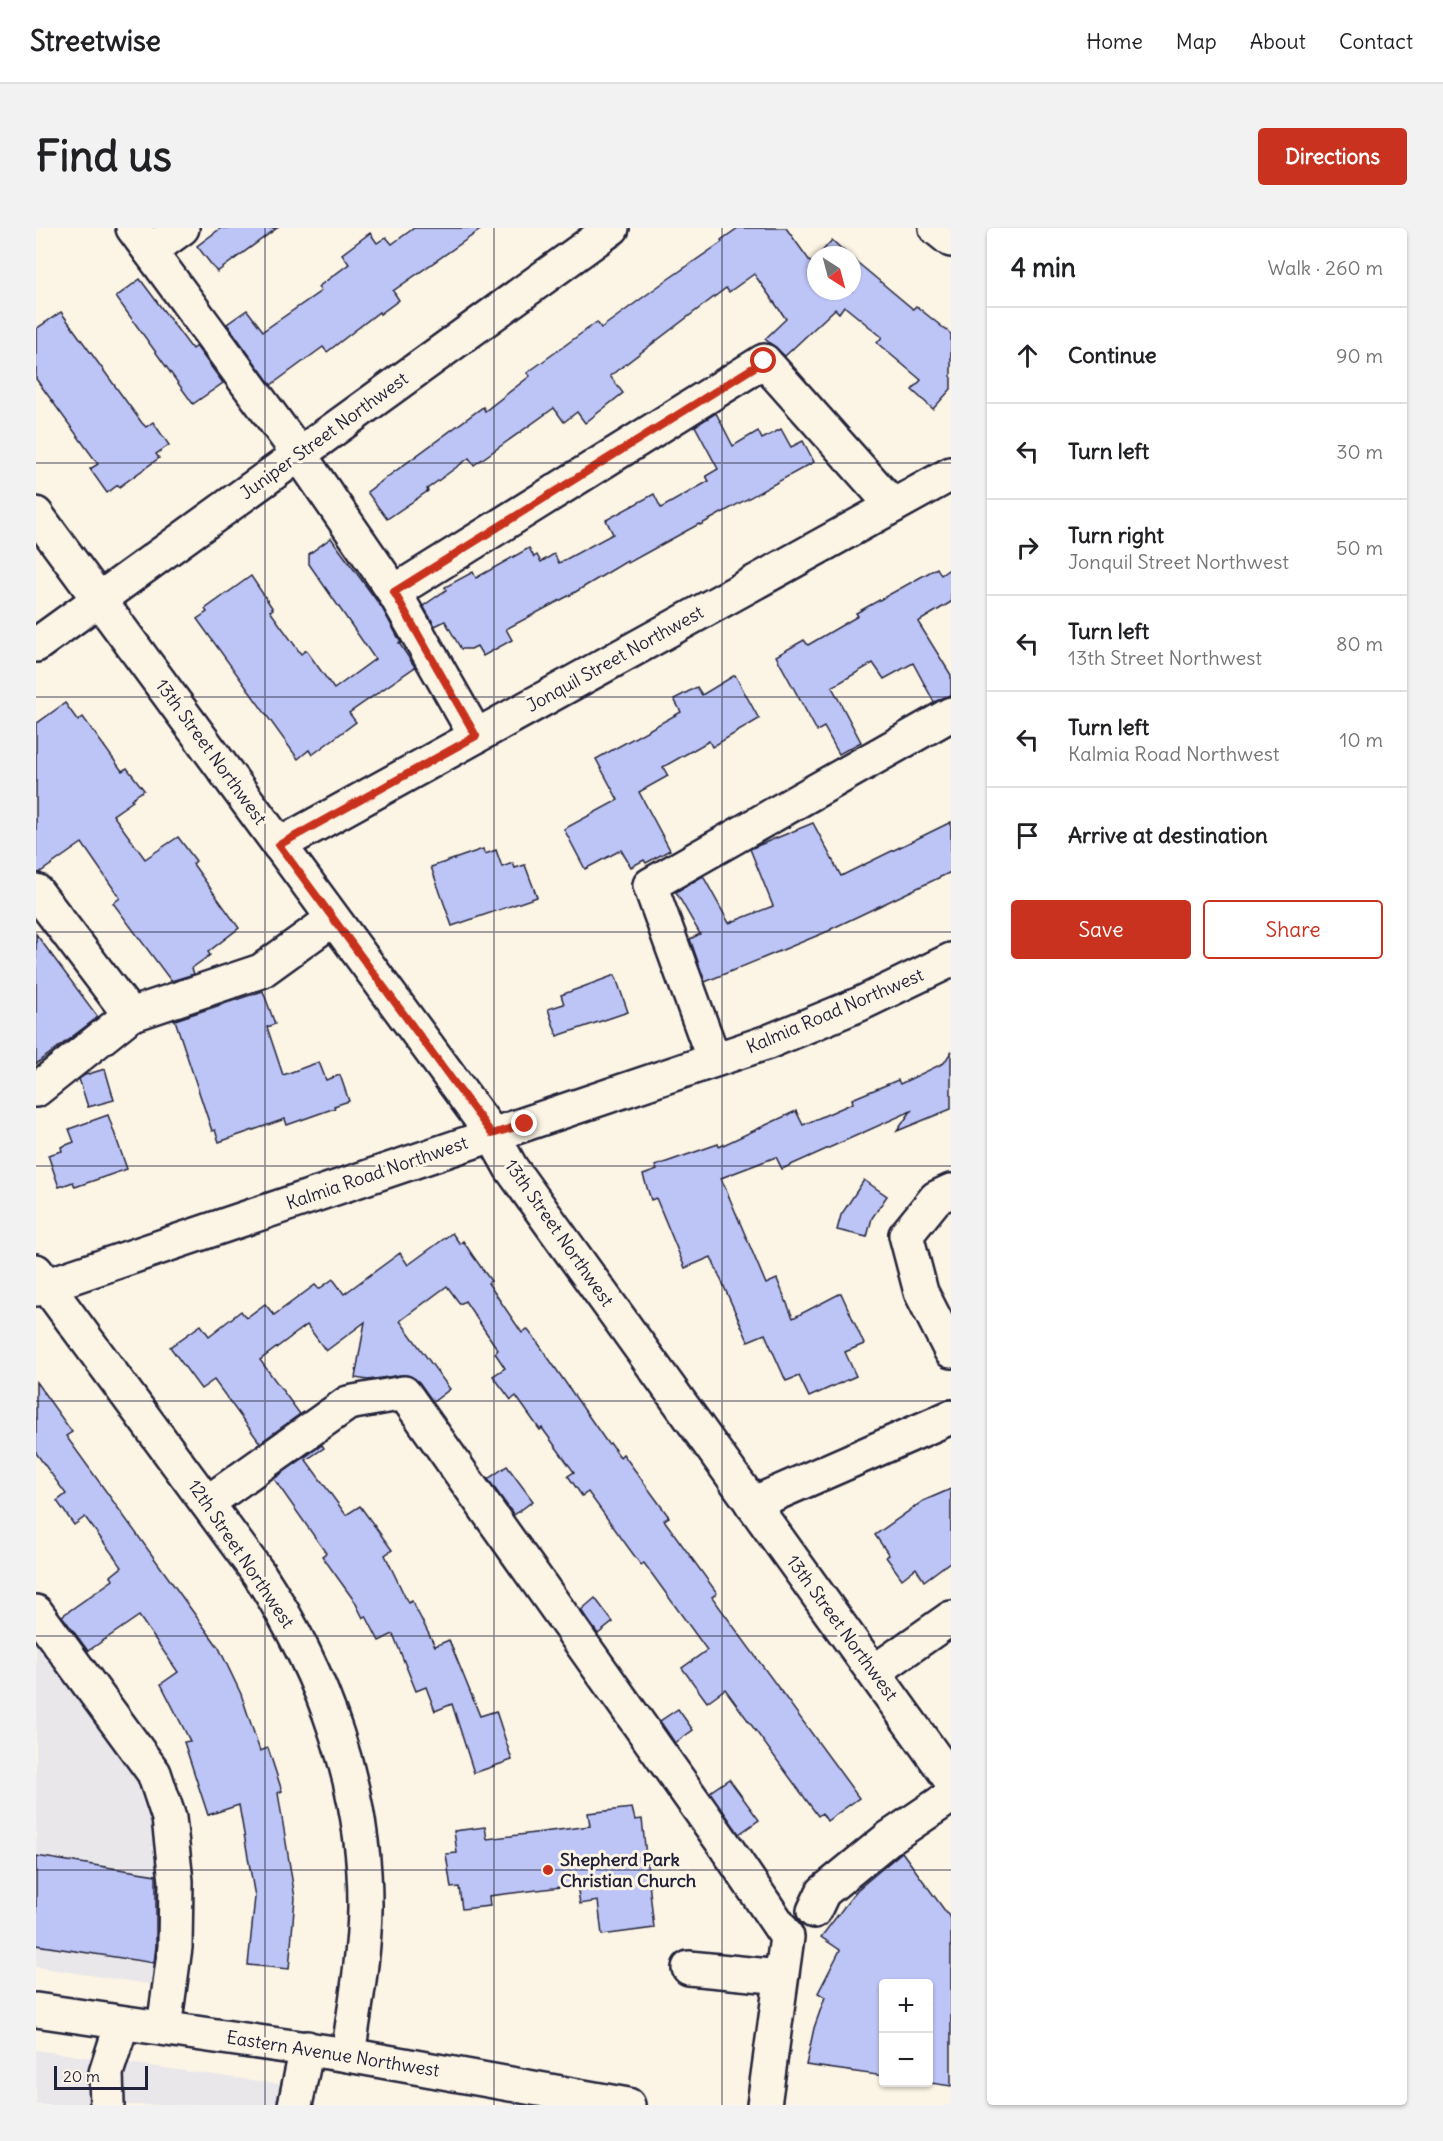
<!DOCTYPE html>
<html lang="en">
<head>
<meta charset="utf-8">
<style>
  :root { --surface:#fff; --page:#f2f2f2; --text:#202124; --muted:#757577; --line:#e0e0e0; --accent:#c8321e }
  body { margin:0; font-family:Delius,sans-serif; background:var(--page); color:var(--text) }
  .controls { position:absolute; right:18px; bottom:18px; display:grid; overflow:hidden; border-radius:6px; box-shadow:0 2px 4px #0004 }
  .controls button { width:54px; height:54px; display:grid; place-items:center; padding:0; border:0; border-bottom:2px solid var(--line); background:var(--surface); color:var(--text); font:30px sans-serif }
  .compass { position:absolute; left:771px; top:18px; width:54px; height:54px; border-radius:50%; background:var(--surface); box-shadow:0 2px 4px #0004; rotate:144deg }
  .scale { position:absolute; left:18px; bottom:15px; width:94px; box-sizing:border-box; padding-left:6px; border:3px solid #22223b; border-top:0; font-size:16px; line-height:21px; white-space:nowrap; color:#22223b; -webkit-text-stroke:4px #fcf5e5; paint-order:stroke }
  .stop { position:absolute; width:18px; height:18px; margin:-14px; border:4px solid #c8321e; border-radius:50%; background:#fff }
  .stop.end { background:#c8321e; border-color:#fff; box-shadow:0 2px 6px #0008 }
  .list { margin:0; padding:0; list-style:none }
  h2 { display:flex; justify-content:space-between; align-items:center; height:78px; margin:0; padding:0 24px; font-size:26px }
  h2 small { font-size:20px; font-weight:400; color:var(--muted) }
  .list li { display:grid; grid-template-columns:39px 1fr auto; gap:18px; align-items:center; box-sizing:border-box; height:96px; padding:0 24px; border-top:2px solid var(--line) }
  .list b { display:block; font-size:22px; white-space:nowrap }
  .list p { margin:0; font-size:20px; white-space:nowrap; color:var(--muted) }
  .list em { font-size:20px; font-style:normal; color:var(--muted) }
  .actions { display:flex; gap:12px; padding:18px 24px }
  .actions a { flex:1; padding:14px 0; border:2px solid var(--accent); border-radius:6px; text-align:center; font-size:21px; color:var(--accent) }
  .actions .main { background:var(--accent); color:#fff }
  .icon { flex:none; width:33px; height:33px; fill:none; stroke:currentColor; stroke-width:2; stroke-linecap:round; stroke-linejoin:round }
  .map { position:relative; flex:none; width:915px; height:1877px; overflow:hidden; border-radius:6px }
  header { display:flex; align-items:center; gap:36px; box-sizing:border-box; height:84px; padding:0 30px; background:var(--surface); border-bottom:2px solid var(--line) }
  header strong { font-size:28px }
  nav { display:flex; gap:33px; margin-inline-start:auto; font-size:21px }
  .intro { display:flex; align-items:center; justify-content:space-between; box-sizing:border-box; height:144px; padding:0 36px }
  h1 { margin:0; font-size:42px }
  .button { padding:15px 27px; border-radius:6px; background:var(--accent); color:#fff; font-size:21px; font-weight:700 }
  main { display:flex; gap:36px; padding:0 36px }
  aside { flex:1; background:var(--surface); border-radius:6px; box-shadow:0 2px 4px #0004 }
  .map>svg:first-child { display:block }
  .built { fill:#e9e7ea }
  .building { fill:#bdc5f6; stroke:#22223b; stroke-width:1.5 }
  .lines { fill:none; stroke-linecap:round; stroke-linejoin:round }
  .minor-casing { stroke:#22223b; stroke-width:38 }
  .minor { stroke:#fcf5e5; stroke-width:33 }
  .route { stroke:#c8321e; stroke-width:8 }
  .grid { fill:none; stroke:#22223b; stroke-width:1.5; stroke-opacity:0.55 }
  .poi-dot { fill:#c8321e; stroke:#fcf5e5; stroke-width:2 }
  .labels { text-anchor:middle; stroke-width:6; stroke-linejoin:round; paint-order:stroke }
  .street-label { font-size:18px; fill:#22223b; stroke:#fcf5e5 }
  .poi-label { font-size:18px; font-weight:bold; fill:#22223b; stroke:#fcf5e5; text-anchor:start }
</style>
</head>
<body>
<header>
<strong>Streetwise</strong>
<nav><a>Home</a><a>Map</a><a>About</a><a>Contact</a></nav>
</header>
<div class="intro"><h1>Find us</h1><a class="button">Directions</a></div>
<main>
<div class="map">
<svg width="915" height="1877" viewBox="0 0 915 1877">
  <rect width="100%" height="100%" fill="#fcf5e5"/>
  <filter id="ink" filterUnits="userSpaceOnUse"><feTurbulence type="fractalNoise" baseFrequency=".0167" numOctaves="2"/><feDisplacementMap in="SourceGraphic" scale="12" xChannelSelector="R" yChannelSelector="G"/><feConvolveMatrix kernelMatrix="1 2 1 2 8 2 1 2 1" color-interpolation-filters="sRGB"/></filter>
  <g filter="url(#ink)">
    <g class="built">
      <polygon points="0,1401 107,1544 131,1647 119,1757 0,1739"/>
      <polygon points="0,1822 272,1860 269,1877 0,1877"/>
    </g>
    <g class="building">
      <polygon points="185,0 241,0 181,44 161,18"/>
      <polygon points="378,0 447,0 357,63 363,72 344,86 343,84 291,124 287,119 235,157 191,96 211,82 227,103 285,63 282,59 313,36 306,26 334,5 341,15 350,9 356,16"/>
      <polygon points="702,0 750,0 776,36 780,31 780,63 816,63 816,30 877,81 880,78 915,106 915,161 897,181 876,162 885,152 841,115 846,109 808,78 803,85 799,81 749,128 729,111 750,91 718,46 693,64 690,60 574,148 587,165 549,195 541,184 528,194 518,180 438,237 433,230 391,261 392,263 351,291 331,264 447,179 449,183 494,148 491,145 561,94 565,100 628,54 686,14 685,12"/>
      <polygon points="796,12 812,27 783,27"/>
      <polygon points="104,51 156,121 160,118 187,155 157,176 80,69"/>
      <polygon points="25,84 106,195 110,199 117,194 133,217 120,226 123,230 83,259 82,257 71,265 54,241 62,236 0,151 0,101"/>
      <polygon points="680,185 697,218 722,203 726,211 745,201 755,219 767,213 778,234 664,297 663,296 592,335 591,333 536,366 470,401 476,412 447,428 441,418 435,421 425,421 409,393 399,398 387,378 410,362 409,359 437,344 440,350 493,320 498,329 501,327 505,334 518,326 523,335 577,306 570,292 618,266 625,280 673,253 670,248 682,241 659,198"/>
      <polygon points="295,310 346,380 365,415 363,415 379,439 313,485 320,494 276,527 273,522 262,531 161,391 171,384 169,381 215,348 237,381 234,383 265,426 270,422 298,461 339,431 273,336 273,326"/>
      <polygon points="901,340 905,347 915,340 915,374 882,394 915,447 915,467 898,474 877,435 848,451 837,435 796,459 825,514 803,526 788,499 781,503 740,428 768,412 772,417 822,388 820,385"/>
      <polygon points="699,447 723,491 676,519 673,513 627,539 632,548 603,564 634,622 610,635 608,632 595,639 585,622 549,641 528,601 582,572 560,531 645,484 638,471 661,459 666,467"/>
      <polygon points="29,475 42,493 47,489 86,543 91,540 108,562 95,571 97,573 77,587 109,631 142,609 160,633 157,636 203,700 172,724 174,727 156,740 158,746 135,753 77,675 84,670 46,615 3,645 0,645 0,496"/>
      <polygon points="915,594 915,644 795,701 795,702 669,754 654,711 664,706 640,664 667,648 693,695 737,678 714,621 721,618 777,595 805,648"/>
      <polygon points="447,621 449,626 460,622 466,639 477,635 479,640 489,637 501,669 416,698 395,639"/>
      <polygon points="0,706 62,789 0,836"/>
      <polygon points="579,747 592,784 521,808 512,781 528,776 525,767"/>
      <polygon points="227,763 239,796 231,799 247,847 283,834 290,852 304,847 313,873 298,878 299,880 251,897 249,891 183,914 179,902 176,903 139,792"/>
      <polygon points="915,824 915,881 861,903 875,883 746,941 740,929 685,950 730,1056 741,1051 757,1090 805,1065 828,1116 809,1124 820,1148 773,1169 763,1148 750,1153 729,1106 712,1113 675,1029 649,1040 620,970 615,972 607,947 621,942 619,938 682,916 683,919 760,883 767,897 817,875 816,871 862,852 864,856 908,835"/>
      <polygon points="69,841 78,872 52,879 43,851 49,847"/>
      <polygon points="72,887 91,941 39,959 37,954 23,959 12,927 26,923 25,919 38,914 33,901"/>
      <polygon points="828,952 851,968 836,990 831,1009 801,1002 805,987"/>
      <polygon points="416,1005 424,1016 427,1013 437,1028 455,1053 452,1055 486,1105 491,1101 502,1115 572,1216 574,1215 584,1229 587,1226 633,1289 628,1292 681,1365 676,1369 823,1570 791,1593 786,1585 782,1588 689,1461 671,1474 646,1440 671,1422 608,1335 605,1337 552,1264 546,1268 532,1248 538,1244 506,1200 504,1202 480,1168 475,1172 457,1148 469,1140 459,1125 462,1122 429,1073 424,1076 411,1058 364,1093 414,1161 397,1174 383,1154 374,1148 365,1147 332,1152 319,1150 329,1094 290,1123 271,1097 224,1132 264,1186 224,1215 178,1152 165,1161 134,1119 165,1097 173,1108 205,1083 210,1090 229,1076 238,1087 279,1057 283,1061 297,1051 308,1066 364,1025 372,1037"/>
      <polygon points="0,1154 36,1204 30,1208 183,1420 205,1466 224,1523 232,1520 246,1563 242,1565 259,1670 253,1741 212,1737 219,1669 203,1577 172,1587 148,1514 154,1513 125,1456 142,1444 103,1388 52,1423 26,1388 77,1352 75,1348 86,1339 49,1289 38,1297 21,1273 30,1266 0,1225"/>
      <polygon points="286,1217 288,1220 270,1232 310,1287 324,1278 356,1322 349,1327 372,1375 376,1373 399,1418 413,1412 444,1488 460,1483 476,1532 438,1545 416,1476 399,1483 390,1459 380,1463 357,1406 343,1413 330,1388 327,1390 319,1374 286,1328 290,1325 238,1251"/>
      <polygon points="471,1238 497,1273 478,1287 452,1251"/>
      <polygon points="915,1261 915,1333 888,1353 880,1340 866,1351 850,1329 853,1327 839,1307 887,1273"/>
      <polygon points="559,1370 577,1394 562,1406 545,1382"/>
      <polygon points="642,1481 657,1502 639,1515 624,1493"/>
      <polygon points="693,1551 723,1592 703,1606 674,1564"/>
      <polygon points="596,1580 599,1592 606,1591 618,1700 566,1707 562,1673 544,1676 541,1657 453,1668 454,1678 426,1681 423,1659 415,1660 410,1626 421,1625 418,1603 449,1599 451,1611 554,1598 552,1585"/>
      <polygon points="866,1624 915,1691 915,1858 888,1854 892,1854 892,1755 848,1755 848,1848 770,1837 778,1800 789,1769 782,1765 804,1722 785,1709 821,1662"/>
      <polygon points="0,1628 120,1647 120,1718 118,1735 0,1717"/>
    </g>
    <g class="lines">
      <defs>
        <g id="minor">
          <polyline points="97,0 263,226 358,364 440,508"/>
          <polyline points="900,0 915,12"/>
          <polyline points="114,23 146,0"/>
          <polyline points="0,286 456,906 475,940 915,1552"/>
          <polyline points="358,364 728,133 857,278"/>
          <polyline points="0,417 576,0"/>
          <polyline points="243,617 915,246"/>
          <polyline points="0,663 94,787"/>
          <polyline points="678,832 614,657 915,486"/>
          <polyline points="0,862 94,787 225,743 297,691"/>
          <polyline points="915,963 900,970 870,1007 885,1064 915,1123"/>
          <path d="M0 1043 223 1346C288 1445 330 1562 329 1681 328 1730 319 1779 312 1827"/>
          <polyline points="0,1061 732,814 824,776 915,732"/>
          <polyline points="171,1275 312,1175 368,1165 685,1612 751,1709 728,1877"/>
          <polyline points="716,1276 915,1189"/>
          <polyline points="0,1384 118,1545 133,1590 140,1653 139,1719 128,1800"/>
          <polyline points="838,1444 915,1390"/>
          <polyline points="778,1683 787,1664 853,1610 915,1568"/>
          <polyline points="653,1740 745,1749"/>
          <polyline points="0,1782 312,1827 592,1877"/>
          <polyline points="71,1877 70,1845 86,1795"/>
          <polyline points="259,1877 271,1820"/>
        </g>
      </defs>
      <use href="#minor" class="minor-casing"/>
      <use href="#minor" class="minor"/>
    </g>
  </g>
  <g class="lines" filter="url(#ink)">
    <polyline class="route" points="489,896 456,906 243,617 440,508 358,364 728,133"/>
  </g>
  <path class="grid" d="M229 0V1877M458 0V1877M686 0V1877M0 235H915M0 469H915M0 704H915M0 938H915M0 1173H915M0 1408H915M0 1642H915"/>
  <circle class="poi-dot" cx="512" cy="1642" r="6"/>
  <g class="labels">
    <g class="street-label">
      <text transform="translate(288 208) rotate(-36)" y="6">Juniper Street Northwest</text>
      <text transform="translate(579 431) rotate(-29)" y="6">Jonquil Street Northwest</text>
      <text transform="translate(175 524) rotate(54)" y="6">13th Street Northwest</text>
      <text transform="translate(799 783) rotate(-23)" y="6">Kalmia Road Northwest</text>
      <text transform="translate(341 945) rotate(-19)" y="6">Kalmia Road Northwest</text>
      <text transform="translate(523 1005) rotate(55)" y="6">13th Street Northwest</text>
      <text transform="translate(205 1326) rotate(56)" y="6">12th Street Northwest</text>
      <text transform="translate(806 1400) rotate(54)" y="6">13th Street Northwest</text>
      <text transform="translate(297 1826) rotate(9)" y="6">Eastern Avenue Northwest</text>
    </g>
    <g class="poi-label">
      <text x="524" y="1638">Shepherd Park<tspan x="524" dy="21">Christian Church</tspan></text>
    </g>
  </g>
</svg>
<div class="controls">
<button>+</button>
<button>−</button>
</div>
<svg class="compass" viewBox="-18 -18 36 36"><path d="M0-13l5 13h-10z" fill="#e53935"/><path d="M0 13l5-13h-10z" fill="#757577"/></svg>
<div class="scale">20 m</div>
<div class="stop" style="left:728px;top:133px"></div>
<div class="stop end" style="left:489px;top:896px"></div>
</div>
<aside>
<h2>4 min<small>Walk · 260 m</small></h2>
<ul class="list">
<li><svg class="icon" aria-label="ahead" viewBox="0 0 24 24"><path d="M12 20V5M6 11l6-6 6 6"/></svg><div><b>Continue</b></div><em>90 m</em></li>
<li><svg class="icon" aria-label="left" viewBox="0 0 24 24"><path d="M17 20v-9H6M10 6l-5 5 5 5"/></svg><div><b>Turn left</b></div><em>30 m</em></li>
<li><svg class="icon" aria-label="right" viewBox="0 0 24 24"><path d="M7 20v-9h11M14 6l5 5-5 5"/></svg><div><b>Turn right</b><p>Jonquil Street Northwest</p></div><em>50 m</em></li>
<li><svg class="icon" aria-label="left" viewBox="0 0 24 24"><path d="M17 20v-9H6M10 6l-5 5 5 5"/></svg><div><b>Turn left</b><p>13th Street Northwest</p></div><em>80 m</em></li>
<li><svg class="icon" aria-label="left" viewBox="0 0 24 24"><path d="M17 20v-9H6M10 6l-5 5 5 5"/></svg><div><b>Turn left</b><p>Kalmia Road Northwest</p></div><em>10 m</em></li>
<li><svg class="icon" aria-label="arrive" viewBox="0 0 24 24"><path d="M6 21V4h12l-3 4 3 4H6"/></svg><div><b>Arrive at destination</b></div></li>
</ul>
<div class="actions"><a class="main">Save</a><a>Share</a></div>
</aside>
</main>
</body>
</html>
